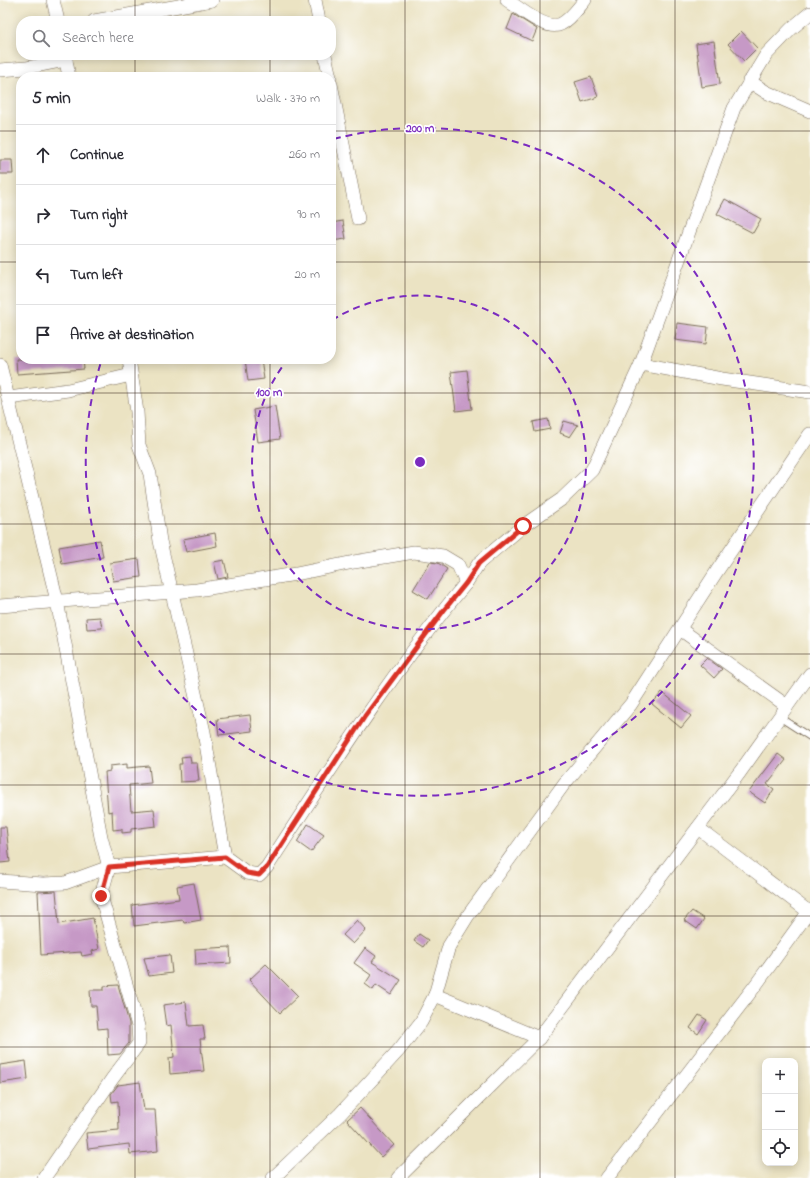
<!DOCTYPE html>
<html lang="en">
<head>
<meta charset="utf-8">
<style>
  :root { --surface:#fff; --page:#f2f2f3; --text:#2b2b33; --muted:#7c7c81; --line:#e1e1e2 }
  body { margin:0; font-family:"Indie Flower",sans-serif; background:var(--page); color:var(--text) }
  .controls { position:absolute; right:12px; bottom:12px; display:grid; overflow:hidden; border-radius:8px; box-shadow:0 2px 10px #0003 }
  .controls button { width:36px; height:36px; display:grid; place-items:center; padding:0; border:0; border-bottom:1px solid var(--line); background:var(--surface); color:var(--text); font:20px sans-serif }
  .stop { position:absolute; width:12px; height:12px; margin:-9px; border:3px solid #d93025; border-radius:50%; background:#fff }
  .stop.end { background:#d93025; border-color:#fff; box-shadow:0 1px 4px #0008 }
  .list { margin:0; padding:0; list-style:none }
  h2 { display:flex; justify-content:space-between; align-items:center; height:52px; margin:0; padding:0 16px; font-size:17px }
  h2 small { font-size:13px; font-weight:400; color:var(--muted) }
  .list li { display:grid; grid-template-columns:26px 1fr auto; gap:12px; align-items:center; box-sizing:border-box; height:60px; padding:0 16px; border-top:1px solid var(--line) }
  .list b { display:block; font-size:15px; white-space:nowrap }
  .list em { font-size:13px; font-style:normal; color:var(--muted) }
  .icon { flex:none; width:22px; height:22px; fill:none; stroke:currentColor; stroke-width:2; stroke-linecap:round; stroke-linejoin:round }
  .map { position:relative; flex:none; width:810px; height:1178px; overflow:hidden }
  .search { position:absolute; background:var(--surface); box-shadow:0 2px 10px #0003; left:16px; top:16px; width:320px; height:44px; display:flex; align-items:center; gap:10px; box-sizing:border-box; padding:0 14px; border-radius:16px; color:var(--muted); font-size:15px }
  .panel { position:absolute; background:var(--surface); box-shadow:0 2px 10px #0003; left:16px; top:72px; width:320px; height:292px; border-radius:16px }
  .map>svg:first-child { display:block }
  .building { fill:#c699c6 }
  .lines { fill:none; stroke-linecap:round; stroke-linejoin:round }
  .lane-casing { stroke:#796b58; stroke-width:8 }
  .street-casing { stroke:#796b58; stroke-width:14 }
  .lane { stroke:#fff; stroke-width:6 }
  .street { stroke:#fff; stroke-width:13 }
  .route { stroke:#d93025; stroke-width:5 }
  .grid { fill:none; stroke:#3b2a1e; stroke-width:1; stroke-opacity:0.55 }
  .ring { fill:none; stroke:#7b2cbf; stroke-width:2; stroke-dasharray:7 5 }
  .centre { fill:#7b2cbf; stroke:#fff; stroke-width:2 }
  .ring-label { font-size:12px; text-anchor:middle; font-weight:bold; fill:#7b2cbf; stroke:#fff; stroke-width:3.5; stroke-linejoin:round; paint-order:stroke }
</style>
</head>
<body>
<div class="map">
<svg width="810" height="1178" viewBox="0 0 810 1178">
  <rect width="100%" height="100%" fill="#fff"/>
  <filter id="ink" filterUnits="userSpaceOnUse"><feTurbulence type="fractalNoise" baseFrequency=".025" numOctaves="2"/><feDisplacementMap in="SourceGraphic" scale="8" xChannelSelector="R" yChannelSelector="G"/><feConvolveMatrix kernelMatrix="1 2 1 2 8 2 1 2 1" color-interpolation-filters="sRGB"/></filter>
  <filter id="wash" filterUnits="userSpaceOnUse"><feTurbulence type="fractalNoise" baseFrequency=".012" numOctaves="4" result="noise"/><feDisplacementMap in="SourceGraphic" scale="16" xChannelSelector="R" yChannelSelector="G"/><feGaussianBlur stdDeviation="0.9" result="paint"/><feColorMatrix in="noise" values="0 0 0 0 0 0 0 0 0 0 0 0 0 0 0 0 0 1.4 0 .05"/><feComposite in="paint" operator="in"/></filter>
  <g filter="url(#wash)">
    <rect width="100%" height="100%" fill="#ebe3c3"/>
    <g id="blocks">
      <g class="building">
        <polygon points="513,14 537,29 532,41 507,29"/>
        <polygon points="741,31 757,48 744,61 728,44"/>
        <polygon points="714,41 720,84 702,87 696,44"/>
        <polygon points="591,77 598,97 582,102 575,82"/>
        <polygon points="0,160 12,160 13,174 0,174"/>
        <polygon points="725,199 761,219 753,233 717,214"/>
        <polygon points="343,221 346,239 331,241 331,223"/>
        <polygon points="677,323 708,327 706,344 675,340"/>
        <polygon points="16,359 83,359 84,369 17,374"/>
        <polygon points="245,359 261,359 264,379 248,381"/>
        <polygon points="467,370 472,409 456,411 451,372"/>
        <polygon points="275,406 280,439 258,442 253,410"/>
        <polygon points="548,419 550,429 535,432 533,422"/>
        <polygon points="564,421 578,425 570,437 560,433"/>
        <polygon points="215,533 217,546 186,552 183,539"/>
        <polygon points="100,540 103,557 62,564 59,547"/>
        <polygon points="139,559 141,577 113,581 110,563"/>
        <polygon points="224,560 228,577 218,579 214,562"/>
        <polygon points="430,562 438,563 447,569 428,599 413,590"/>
        <polygon points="100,617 102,628 87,629 86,618"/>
        <polygon points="707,658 722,669 714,678 700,665"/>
        <polygon points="662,692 691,716 681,728 652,704"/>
        <polygon points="250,715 252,731 219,735 217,719"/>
        <polygon points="778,754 786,760 767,784 774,789 765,803 749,792"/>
        <polygon points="190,756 191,763 197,763 199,781 180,782 179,764 182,764 181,757"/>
        <polygon points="127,764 127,768 149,766 151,783 129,785 131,811 154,809 156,826 131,829 131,832 122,833 122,829 113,830 112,811 108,812 105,772 110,771 110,766"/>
        <polygon points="308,824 324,835 311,852 297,842"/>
        <polygon points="0,827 6,827 10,862 0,863"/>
        <polygon points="194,883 201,920 184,923 183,920 134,926 132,905 179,899 177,886"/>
        <polygon points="56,891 59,924 93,918 99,949 92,951 93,954 82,956 81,952 41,955 38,892"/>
        <polygon points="692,911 704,919 697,929 684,920"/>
        <polygon points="357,920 366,930 353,944 343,935"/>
        <polygon points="419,934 428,940 423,947 414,941"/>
        <polygon points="230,947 231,963 196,965 195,949"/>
        <polygon points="365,948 376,956 372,962 401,980 391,995 376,985 373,990 365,984 371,975 354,963"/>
        <polygon points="170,955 172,973 149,976 144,958"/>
        <polygon points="266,964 298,996 280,1013 249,980"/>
        <polygon points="118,985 129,1023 129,1043 120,1054 108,1055 107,1028 98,1029 96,1006 91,1006 90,990 104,990 104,986"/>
        <polygon points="186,1002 189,1026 203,1025 205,1039 200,1039 204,1071 170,1074 169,1058 174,1057 171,1025 166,1026 163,1005"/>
        <polygon points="699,1015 707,1020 698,1034 690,1028"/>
        <polygon points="26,1061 28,1079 0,1083 0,1065"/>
        <polygon points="140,1082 144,1110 155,1110 158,1151 130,1154 129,1144 88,1149 86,1133 119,1130 118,1101 112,1102 111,1094 118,1085"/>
        <polygon points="360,1108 394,1145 381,1157 347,1120"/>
      </g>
    </g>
  </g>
  <g filter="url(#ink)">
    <use href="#blocks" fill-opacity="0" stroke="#796b58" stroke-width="1"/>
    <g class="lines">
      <defs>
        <polyline id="lane" points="779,717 810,737"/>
        <g id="street">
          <polyline points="53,0 58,21"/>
          <polyline points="315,0 319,21"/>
          <path d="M507 0C519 8 547 32 561 24 571 19 578 8 585 0"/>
          <polyline points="94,21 212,0"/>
          <polyline points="65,55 69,77"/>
          <polyline points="325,55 330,77"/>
          <polyline points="0,70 26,68 66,60"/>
          <polyline points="749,81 766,92 810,111"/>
          <polyline points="331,84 358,219"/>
          <polyline points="129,359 137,412 139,445 150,474 160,541 204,732 225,857"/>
          <polyline points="641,364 722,379 810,392"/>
          <polyline points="0,365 57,601 101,837 109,867 101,896 138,1026 139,1043 112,1079 44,1178"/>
          <polyline points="9,398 68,390 131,375"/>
          <polyline points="0,606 197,590 296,574 354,562 414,552 443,556 458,565 466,583 479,563 523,526 562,499 592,470 641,364 734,108 766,55 791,29 810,13"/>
          <polyline points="680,629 787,706"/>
          <polyline points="698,828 809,912"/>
          <path d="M0 881 43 884 65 883 109 867 225 857 247 873 259 875 267 867C330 770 392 672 466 583"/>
          <polyline points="435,995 539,1038"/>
          <polyline points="273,1178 340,1114 399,1050 421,1022 435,995 449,946 467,917 564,784 631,704 717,571 810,434"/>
          <polyline points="398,1178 539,1038 740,772 810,674"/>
          <polyline points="607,1178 755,986 810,910"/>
        </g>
      </defs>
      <use href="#lane" class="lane-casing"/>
      <use href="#street" class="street-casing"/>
      <use href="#lane" class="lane"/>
      <use href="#street" class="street"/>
    </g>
  </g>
  <g class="lines" filter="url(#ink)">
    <polyline class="route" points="101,896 109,867 225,857 247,873 259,875 267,867 365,716 444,610 466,583 479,563 523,526"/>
  </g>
  <path class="grid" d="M135 0V21M270 0V21M405 0V1178M540 0V1178M675 0V1178M135 55V77M270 55V77M0 131H21M331 131H810M0 262H21M331 262H810M135 359V1178M270 359V1178M0 393H810M0 524H810M0 654H810M0 785H810M0 916H810M0 1047H810"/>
  <g class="ring">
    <path d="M332 320A167 167 0 1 1 288 359"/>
    <path d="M334 139A334 334 0 1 1 101 362"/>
  </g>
  <circle cx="420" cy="462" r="6" class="centre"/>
  <g class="ring-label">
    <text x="420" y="132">200 m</text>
    <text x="269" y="396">100 m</text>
  </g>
</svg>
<div class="controls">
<button>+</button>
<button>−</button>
<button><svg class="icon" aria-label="locate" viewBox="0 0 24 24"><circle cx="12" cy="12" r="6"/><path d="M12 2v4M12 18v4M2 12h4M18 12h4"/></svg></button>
</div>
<div class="stop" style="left:523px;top:526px"></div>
<div class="stop end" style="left:101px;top:896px"></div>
<div class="search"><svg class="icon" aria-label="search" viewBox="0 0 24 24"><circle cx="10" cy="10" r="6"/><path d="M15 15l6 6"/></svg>Search here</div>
<section class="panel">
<h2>5 min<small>Walk · 370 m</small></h2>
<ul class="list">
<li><svg class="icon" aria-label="ahead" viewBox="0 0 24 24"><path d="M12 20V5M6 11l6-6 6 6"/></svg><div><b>Continue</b></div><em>260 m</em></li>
<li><svg class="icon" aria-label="right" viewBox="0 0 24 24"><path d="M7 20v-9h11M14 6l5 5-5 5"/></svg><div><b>Turn right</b></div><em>90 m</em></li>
<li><svg class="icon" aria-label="left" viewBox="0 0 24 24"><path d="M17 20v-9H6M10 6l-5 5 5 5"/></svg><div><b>Turn left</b></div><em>20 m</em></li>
<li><svg class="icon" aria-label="arrive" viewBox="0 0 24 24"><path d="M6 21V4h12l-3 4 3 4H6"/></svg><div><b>Arrive at destination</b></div></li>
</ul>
</section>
</div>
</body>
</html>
